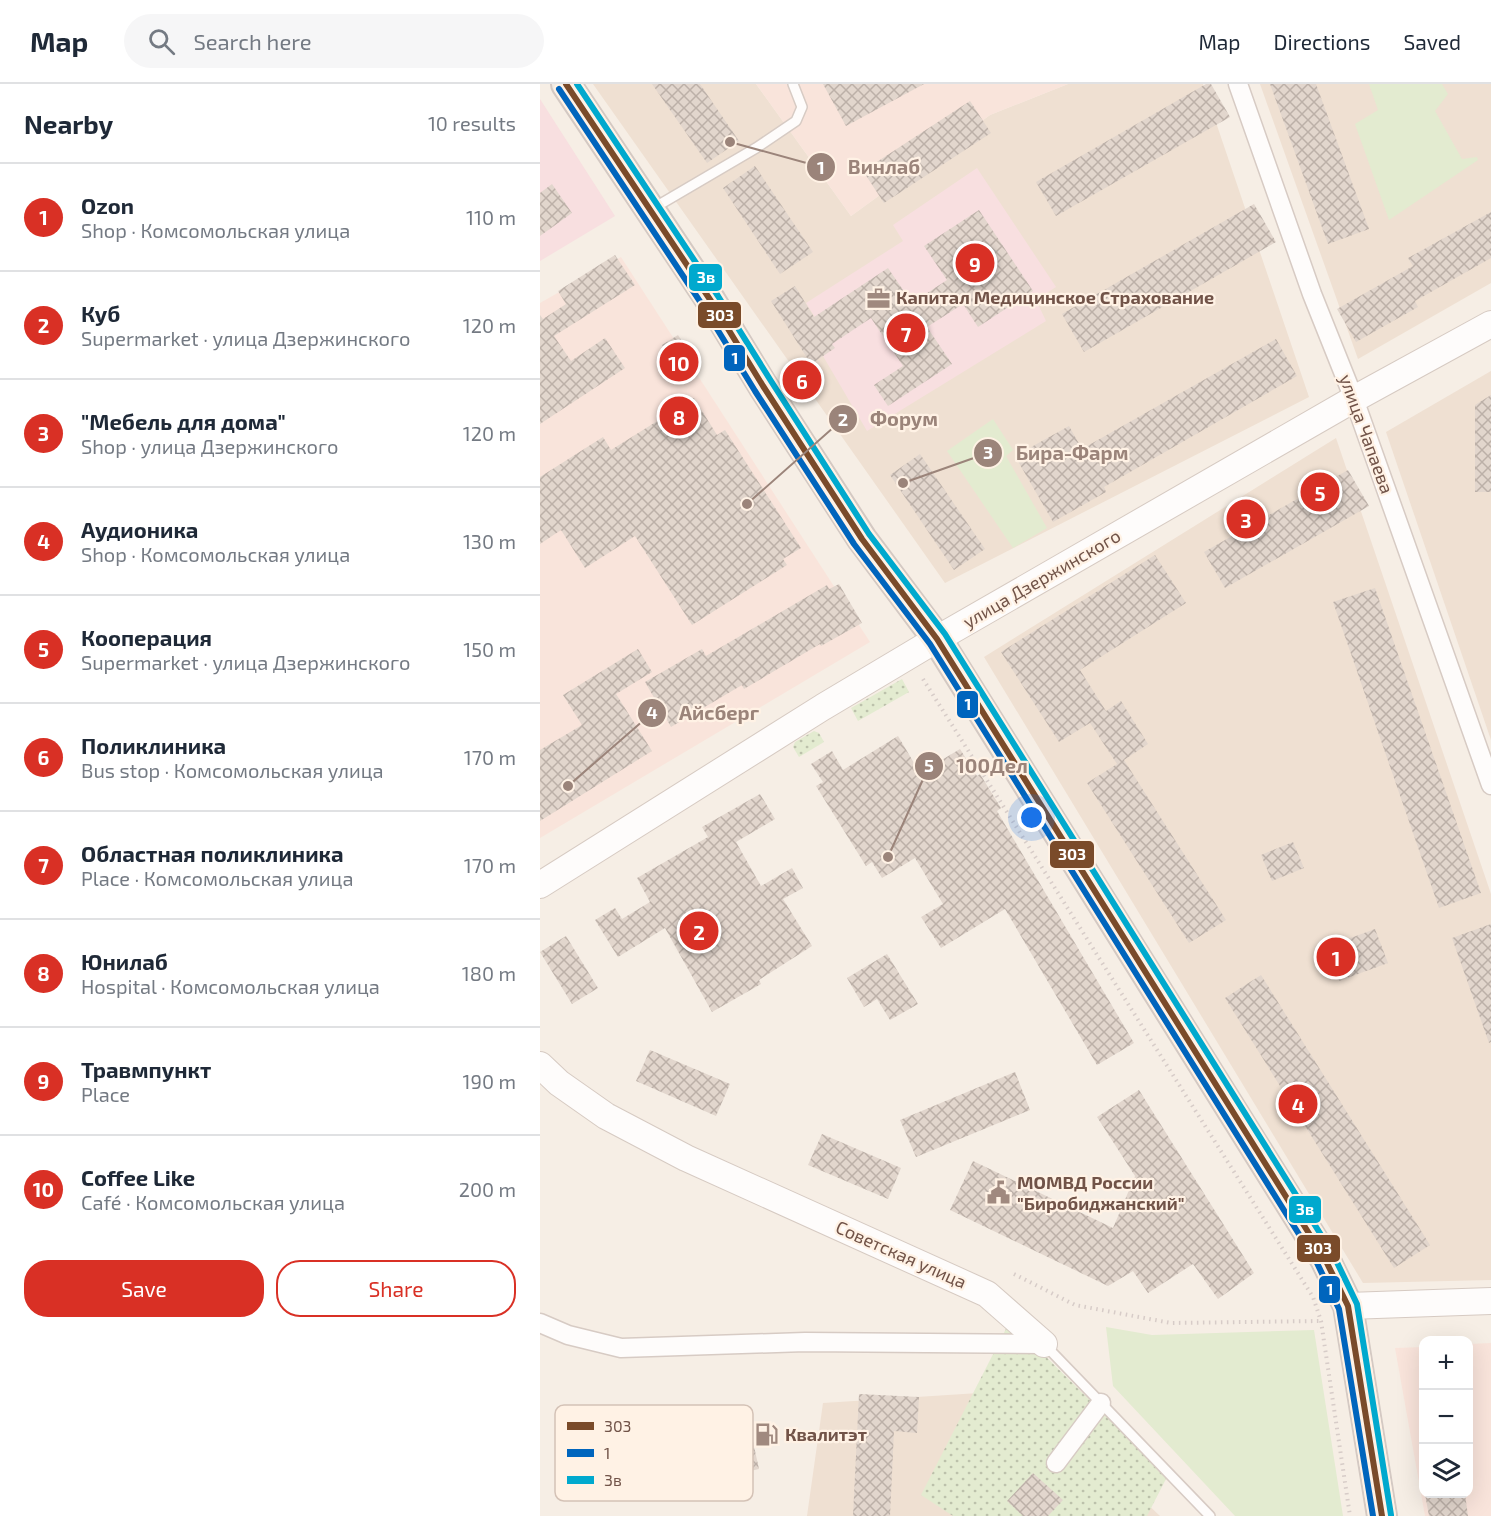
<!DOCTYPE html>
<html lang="en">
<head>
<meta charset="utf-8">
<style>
  :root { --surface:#fff; --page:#f6f6f7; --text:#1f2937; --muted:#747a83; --line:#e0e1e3; --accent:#d93025 }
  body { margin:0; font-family:"Exo 2",sans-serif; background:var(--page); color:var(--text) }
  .controls { position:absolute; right:18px; bottom:18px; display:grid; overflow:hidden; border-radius:12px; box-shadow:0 6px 24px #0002 }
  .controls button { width:54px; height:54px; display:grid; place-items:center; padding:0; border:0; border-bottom:2px solid var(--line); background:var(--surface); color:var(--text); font:30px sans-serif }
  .you { position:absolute; left:492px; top:734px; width:21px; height:21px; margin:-15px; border:4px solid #fff; border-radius:50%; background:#1a73e8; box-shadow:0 0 0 9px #1a73e833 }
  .badge { display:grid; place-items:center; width:39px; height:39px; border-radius:50%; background:var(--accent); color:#fff; font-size:20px; font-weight:700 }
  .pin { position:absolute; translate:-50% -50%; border:3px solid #fff; box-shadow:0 2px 6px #0006 }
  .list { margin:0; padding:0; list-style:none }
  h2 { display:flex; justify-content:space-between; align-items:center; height:78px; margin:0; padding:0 24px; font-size:26px }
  h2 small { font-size:20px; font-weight:400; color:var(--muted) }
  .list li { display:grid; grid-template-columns:39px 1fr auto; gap:18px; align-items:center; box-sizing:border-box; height:108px; padding:0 24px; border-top:2px solid var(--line) }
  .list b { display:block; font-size:22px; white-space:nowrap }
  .list p { margin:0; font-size:20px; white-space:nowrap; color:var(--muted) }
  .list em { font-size:20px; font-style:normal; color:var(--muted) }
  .actions { display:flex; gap:12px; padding:18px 24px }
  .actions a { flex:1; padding:14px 0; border:2px solid var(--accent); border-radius:24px; text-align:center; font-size:21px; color:var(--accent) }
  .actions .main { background:var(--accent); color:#fff }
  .icon { flex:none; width:33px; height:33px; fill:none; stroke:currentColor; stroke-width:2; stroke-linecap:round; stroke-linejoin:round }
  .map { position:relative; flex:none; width:951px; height:1432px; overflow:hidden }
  header { display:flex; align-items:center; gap:36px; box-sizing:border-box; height:84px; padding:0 30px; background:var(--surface); border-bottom:2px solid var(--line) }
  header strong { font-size:28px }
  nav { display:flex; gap:33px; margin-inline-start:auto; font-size:21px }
  .search { width:420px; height:54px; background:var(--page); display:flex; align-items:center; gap:15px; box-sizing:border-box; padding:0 21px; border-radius:33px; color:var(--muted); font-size:22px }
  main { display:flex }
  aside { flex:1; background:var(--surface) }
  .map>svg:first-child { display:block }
  .residential { fill:#efe0d2 }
  .commercial { fill:#f9e4db }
  .medical { fill:#f8dfe0 }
  .grass { fill:url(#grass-dots) }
  .park { fill:#e3ebd0 }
  .building { fill:url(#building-cross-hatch) }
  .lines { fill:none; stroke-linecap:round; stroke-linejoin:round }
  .service-casing { stroke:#d7cbc4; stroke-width:12 }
  .minor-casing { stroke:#d7cbc4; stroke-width:21 }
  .secondary-casing { stroke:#d6cac2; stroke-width:28 }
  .primary-casing { stroke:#d4c9c3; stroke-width:32 }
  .path { stroke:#d7ccc8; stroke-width:4; stroke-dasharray:1.5 4.5; stroke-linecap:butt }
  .service { stroke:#fefcfb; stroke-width:9 }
  .minor { stroke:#fefcfb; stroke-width:18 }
  .secondary { stroke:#fefcfb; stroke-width:26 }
  .primary { stroke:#f1ebe3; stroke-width:28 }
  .bus-1-casing { stroke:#fff2e5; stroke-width:10 }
  .bus-2-casing { stroke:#fff2e5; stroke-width:10 }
  .bus-3-casing { stroke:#fff2e5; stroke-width:10 }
  .bus-1 { stroke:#7a4b2a; stroke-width:6 }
  .bus-2 { stroke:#0065bd; stroke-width:6 }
  .bus-3 { stroke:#00a9ce; stroke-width:6 }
  .labels { text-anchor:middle; stroke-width:4.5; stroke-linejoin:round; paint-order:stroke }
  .poi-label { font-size:18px; font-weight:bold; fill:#715348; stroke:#fff2e5; text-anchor:start }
  .street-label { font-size:18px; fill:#715348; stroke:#fff2e5 }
  .key { fill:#fff2e5; stroke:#d4c2b6; stroke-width:1.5 }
  .key-label { font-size:16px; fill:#715348 }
  .leader { fill:none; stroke:#9b847a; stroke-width:2 }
  .callout-dot { fill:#9b847a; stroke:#fff2e5; stroke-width:2 }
  .mark-label { font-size:18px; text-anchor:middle; font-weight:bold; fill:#fff }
  .callout-label { font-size:20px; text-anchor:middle; font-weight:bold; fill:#9b847a; stroke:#fff2e5; stroke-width:4.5; stroke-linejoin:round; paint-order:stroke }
  .line-badge { stroke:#fff2e5; stroke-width:2 }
  .badge-label { font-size:16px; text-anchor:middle; font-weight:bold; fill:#fff }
</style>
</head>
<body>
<header>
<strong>Map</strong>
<div class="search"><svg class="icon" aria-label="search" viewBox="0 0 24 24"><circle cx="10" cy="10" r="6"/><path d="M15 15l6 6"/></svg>Search here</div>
<nav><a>Map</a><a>Directions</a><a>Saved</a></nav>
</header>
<main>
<aside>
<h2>Nearby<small>10 results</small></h2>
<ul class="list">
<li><span class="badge">1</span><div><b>Ozon</b><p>Shop · Комсомольская улица</p></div><em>110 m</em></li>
<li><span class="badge">2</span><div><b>Куб</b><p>Supermarket · улица Дзержинского</p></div><em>120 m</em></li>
<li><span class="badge">3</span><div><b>&quot;Мебель для дома&quot;</b><p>Shop · улица Дзержинского</p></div><em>120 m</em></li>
<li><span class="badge">4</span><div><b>Аудионика</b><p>Shop · Комсомольская улица</p></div><em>130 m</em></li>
<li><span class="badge">5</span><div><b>Кооперация</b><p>Supermarket · улица Дзержинского</p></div><em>150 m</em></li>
<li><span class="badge">6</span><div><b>Поликлиника</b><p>Bus stop · Комсомольская улица</p></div><em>170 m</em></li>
<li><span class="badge">7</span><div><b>Областная поликлиника</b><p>Place · Комсомольская улица</p></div><em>170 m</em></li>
<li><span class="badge">8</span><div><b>Юнилаб</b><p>Hospital · Комсомольская улица</p></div><em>180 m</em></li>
<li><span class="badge">9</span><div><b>Травмпункт</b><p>Place</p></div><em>190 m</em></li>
<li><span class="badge">10</span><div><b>Coffee Like</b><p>Café · Комсомольская улица</p></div><em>200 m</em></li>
</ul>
<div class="actions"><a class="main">Save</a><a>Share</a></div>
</aside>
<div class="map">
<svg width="951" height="1432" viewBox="0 0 951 1432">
  <defs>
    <pattern id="grass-dots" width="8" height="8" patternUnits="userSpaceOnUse" patternTransform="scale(1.5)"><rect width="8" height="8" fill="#e3ebd0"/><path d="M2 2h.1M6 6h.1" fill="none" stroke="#bcc1ab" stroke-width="1.8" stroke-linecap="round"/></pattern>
    <pattern id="building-cross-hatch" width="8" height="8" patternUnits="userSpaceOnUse" patternTransform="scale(1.5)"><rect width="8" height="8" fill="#e2d6cd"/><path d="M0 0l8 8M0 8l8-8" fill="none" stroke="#bcb0a8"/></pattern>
  </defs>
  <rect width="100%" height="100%" fill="#f6eee5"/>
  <g class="residential">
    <polygon points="53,0 216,0 311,132 450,31 528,0 663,0 769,313 405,499"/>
    <polygon points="720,0 951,0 951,199 818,275"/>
    <polygon points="951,287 951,656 846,348"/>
    <polygon points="796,354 951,810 951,1196 823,1199 444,573"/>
    <polygon points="487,1306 620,1432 267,1432 283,1319"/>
  </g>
  <g class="commercial">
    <polygon points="216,0 528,0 450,31 311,132"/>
    <polygon points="81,173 330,558 0,754 0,219"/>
    <polygon points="951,1259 951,1432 885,1432 855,1264 883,1263 884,1410 928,1410 929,1260"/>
  </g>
  <g class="medical">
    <polygon points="0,15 75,132 0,177"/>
    <polygon points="437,84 516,203 496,216 506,237 327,347 283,272 294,264 266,219 363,157 353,141"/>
  </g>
  <g class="grass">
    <polygon points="362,595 369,608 318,637 311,624"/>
    <polygon points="274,647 279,649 284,658 259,673 253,663 255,658"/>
    <polygon points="470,1237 627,1393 607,1432 413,1432 381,1411"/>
  </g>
  <g class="park">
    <polygon points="829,0 902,0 908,10 895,27 922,75 937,73 938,76 849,136 815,40 838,26"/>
    <polygon points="453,335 473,366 466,372 507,444 473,464 407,367"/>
    <polygon points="566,1243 612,1251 774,1246 803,1432 695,1432 573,1302"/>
  </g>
  <g class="building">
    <polygon points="112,0 160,0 199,57 167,79"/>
    <polygon points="283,0 384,0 306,42"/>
    <polygon points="666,0 671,0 690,33 516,132 496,98"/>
    <polygon points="730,0 776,0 829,145 788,160"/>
    <polygon points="430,17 451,49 344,119 323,87"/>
    <polygon points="215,82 273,168 240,190 183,104"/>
    <polygon points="12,100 32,129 0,152 0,109"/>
    <polygon points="714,120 736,158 544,268 522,230"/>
    <polygon points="439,126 493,207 438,243 423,220 387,243 412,280 348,322 334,301 363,282 331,234 292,260 295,264 271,280 231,217 255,202 274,233 348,184 372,219 407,196 384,162"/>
    <polygon points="951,128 951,174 875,217 878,223 816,258 797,225 873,182 868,174"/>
    <polygon points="75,171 95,201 14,252 31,277 65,254 85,284 0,340 0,231 3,235 26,220 18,207"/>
    <polygon points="138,251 156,279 140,289 122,261"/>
    <polygon points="736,255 757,292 564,403 566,408 513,438 475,372 529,342 542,365"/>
    <polygon points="951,311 951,408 935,408 935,321"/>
    <polygon points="154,314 177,351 185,346 261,464 243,475 247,481 152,541 95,452 45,484 21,446 0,460 0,393 63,353 71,366"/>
    <polygon points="380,370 445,465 414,486 350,391"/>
    <polygon points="808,386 829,422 685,504 664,468"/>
    <polygon points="615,471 646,519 540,586 566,627 581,617 608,660 584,676 686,836 649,859 547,699 577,680 550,639 519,658 461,568"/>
    <polygon points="299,500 322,539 281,562 280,560 204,605 202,601 131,643 105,598 162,565 166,572 287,501 289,505"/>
    <polygon points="835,504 941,809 899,824 793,518"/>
    <polygon points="98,565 112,588 76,610 112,667 0,737 0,666 42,641 23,611"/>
    <polygon points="358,652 380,689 420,665 437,692 440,690 461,724 457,727 594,959 557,981 465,825 401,864 381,833 403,820 375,774 342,794 332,778 326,782 276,702 283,698 271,680 292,667 303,686"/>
    <polygon points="220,710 235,735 196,758 221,802 252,784 263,804 243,815 272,862 219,896 221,900 172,928 125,844 78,873 55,836 75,824 82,835 110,818 97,794 168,753 162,743"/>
    <polygon points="753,758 764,784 732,797 721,771"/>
    <polygon points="951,840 951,958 949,959 912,854"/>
    <polygon points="835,845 848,879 799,897 786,863"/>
    <polygon points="26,852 58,904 32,920 0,868"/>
    <polygon points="347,870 378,920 350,936 337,915 324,923 307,894"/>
    <polygon points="721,891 890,1161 854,1184 685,914"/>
    <polygon points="110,966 190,1000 176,1032 96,997"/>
    <polygon points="475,988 490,1026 376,1073 360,1036"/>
    <polygon points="599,1006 714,1189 678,1215 653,1180 608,1209 593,1187 568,1202 410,1126 433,1077 573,1144 595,1092 557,1033"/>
    <polygon points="282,1050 361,1084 348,1115 268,1081"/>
    <polygon points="319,1310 379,1313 377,1349 354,1347 350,1432 313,1432"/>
    <polygon points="208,1335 219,1385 175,1395 171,1380 198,1374 190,1339"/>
    <polygon points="493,1389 523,1416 508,1432 483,1432 467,1417"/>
    <polygon points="885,1410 925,1410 928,1432 889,1432"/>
  </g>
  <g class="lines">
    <defs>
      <g id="service">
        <polyline points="112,125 216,64 256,37 262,23 253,0"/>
        <polyline points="506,1262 670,1432"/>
      </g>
      <g id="minor">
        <polyline points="698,0 772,210 814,315 951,701"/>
        <polyline points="0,1239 28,1251 81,1264 265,1258 504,1260"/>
        <polyline points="516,1379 561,1319"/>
      </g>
      <g id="secondary">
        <polyline points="0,801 283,623 397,555 814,315 951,240"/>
        <polyline points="0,981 19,999 66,1032 146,1074 447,1210 504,1260"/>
        <polyline points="808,1222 951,1217"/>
      </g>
      <polyline id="primary" points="26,0 171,217 223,302 322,455 397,555 785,1175 808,1222 842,1432"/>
    </defs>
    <use href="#service" class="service-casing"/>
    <use href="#minor" class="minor-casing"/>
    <use href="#secondary" class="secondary-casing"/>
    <use href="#primary" class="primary-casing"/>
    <g class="path">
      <polyline points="383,595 773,1213 781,1237 810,1432"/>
      <polyline points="474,1190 535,1221 631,1239 781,1237"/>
    </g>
    <use href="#service" class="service"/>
    <use href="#minor" class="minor"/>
    <use href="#secondary" class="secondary"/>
    <use href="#primary" class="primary"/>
    <defs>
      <polyline id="bus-1" points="26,0 171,217 223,302 322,455 397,555 785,1175 808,1222 842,1432"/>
      <polyline id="bus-2" points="19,5 163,222 215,307 314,460 390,560 777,1179 799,1225 833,1432"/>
      <polyline id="bus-3" points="37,0 178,212 231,297 329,450 405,550 793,1170 817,1220 851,1431"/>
    </defs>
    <use href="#bus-1" class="bus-1-casing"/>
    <use href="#bus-2" class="bus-2-casing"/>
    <use href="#bus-3" class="bus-3-casing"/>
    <use href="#bus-1" class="bus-1"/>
    <use href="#bus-2" class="bus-2"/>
    <use href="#bus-3" class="bus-3"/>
  </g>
  <defs>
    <symbol id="office-bare" viewBox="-9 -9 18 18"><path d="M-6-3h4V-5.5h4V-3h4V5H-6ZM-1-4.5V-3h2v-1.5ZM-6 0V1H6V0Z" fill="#a0897f" stroke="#fff2e5" stroke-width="2.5" paint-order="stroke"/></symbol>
    <symbol id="civic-bare" viewBox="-9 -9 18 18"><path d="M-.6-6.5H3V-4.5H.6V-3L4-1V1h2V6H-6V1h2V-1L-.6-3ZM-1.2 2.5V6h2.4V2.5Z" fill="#a0897f" stroke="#fff2e5" stroke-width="2.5" paint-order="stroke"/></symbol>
    <symbol id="fuel-bare" viewBox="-9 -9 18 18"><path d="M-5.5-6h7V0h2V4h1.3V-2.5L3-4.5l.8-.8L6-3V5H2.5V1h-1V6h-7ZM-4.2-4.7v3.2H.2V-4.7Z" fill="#a0897f" stroke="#fff2e5" stroke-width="2.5" paint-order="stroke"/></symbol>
  </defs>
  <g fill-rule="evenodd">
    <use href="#office-bare" x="322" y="198" width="33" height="33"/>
    <use href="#civic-bare" x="442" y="1092" width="33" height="33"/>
    <use href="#fuel-bare" x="210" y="1334" width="33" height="33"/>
  </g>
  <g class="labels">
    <g class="poi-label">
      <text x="356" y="220">Капитал Медицинское Страхование</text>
      <text x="477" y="1105">МОМВД России<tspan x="477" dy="21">"Биробиджанский"</tspan></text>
      <text x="245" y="1357">Квалитэт</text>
    </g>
    <g class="street-label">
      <text transform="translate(826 350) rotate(70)" y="6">улица Чапаева</text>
      <text transform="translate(502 495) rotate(-30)" y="6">улица Дзержинского</text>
      <text transform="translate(361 1171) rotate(24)" y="6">Советская улица</text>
    </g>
  </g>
  <rect x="15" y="1321" width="198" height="96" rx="9" class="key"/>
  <rect x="27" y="1338" width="27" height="8" fill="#7a4b2a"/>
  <rect x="27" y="1365" width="27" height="8" fill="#0065bd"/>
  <rect x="27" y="1392" width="27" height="8" fill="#00a9ce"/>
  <g class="key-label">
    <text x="64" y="1348">303</text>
    <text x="64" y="1375">1</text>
    <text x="64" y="1402">3в</text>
  </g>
  <path class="leader" d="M190 58L281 83M207 420L303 335M363 399L448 369M28 702L112 629M348 773L389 682"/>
  <g class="callout-dot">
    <circle cx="190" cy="58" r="6"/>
    <circle cx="207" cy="420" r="6"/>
    <circle cx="363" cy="399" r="6"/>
    <circle cx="28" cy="702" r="6"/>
    <circle cx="348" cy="773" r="6"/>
    <circle cx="281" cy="83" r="15"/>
    <circle cx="303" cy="335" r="15"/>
    <circle cx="448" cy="369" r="15"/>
    <circle cx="112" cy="629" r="15"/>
    <circle cx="389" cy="682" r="15"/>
  </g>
  <g class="mark-label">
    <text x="281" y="90">1</text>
    <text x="303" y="342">2</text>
    <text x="448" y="375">3</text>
    <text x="112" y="635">4</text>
    <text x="389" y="688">5</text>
  </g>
  <g class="callout-label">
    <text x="344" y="90">Винлаб</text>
    <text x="364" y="342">Форум</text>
    <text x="532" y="376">Бира-Фарм</text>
    <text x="179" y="636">Айсберг</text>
    <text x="452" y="689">100Дел</text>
  </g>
  <g class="line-badge">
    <rect x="148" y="179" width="35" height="29" rx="6" fill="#00a9ce"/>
    <rect x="157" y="217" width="45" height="28" rx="6" fill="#7a4b2a"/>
    <rect x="183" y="260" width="23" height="28" rx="6" fill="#0065bd"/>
    <rect x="416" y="606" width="23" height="29" rx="6" fill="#0065bd"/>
    <rect x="509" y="756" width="46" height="29" rx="6" fill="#7a4b2a"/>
    <rect x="748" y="1111" width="34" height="29" rx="6" fill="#00a9ce"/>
    <rect x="756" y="1150" width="45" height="29" rx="6" fill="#7a4b2a"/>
    <rect x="778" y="1191" width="23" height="29" rx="6" fill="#0065bd"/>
  </g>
  <g class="badge-label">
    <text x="166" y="199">3в</text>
    <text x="180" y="237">303</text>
    <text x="195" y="280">1</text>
    <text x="428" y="626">1</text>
    <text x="532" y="776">303</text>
    <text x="765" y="1131">3в</text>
    <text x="778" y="1170">303</text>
    <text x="790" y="1211">1</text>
  </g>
</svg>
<div class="controls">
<button>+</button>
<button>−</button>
<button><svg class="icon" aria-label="layers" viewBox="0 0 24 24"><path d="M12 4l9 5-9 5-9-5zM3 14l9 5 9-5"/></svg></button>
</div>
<div class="you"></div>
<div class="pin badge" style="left:796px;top:873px">1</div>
<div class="pin badge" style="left:159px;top:847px">2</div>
<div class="pin badge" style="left:706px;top:435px">3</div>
<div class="pin badge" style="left:758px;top:1020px">4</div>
<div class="pin badge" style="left:780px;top:408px">5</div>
<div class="pin badge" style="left:262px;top:296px">6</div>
<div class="pin badge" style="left:366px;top:249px">7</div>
<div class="pin badge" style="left:139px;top:332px">8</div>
<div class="pin badge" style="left:435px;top:179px">9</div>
<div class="pin badge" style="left:139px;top:278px">10</div>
</div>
</main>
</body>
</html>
